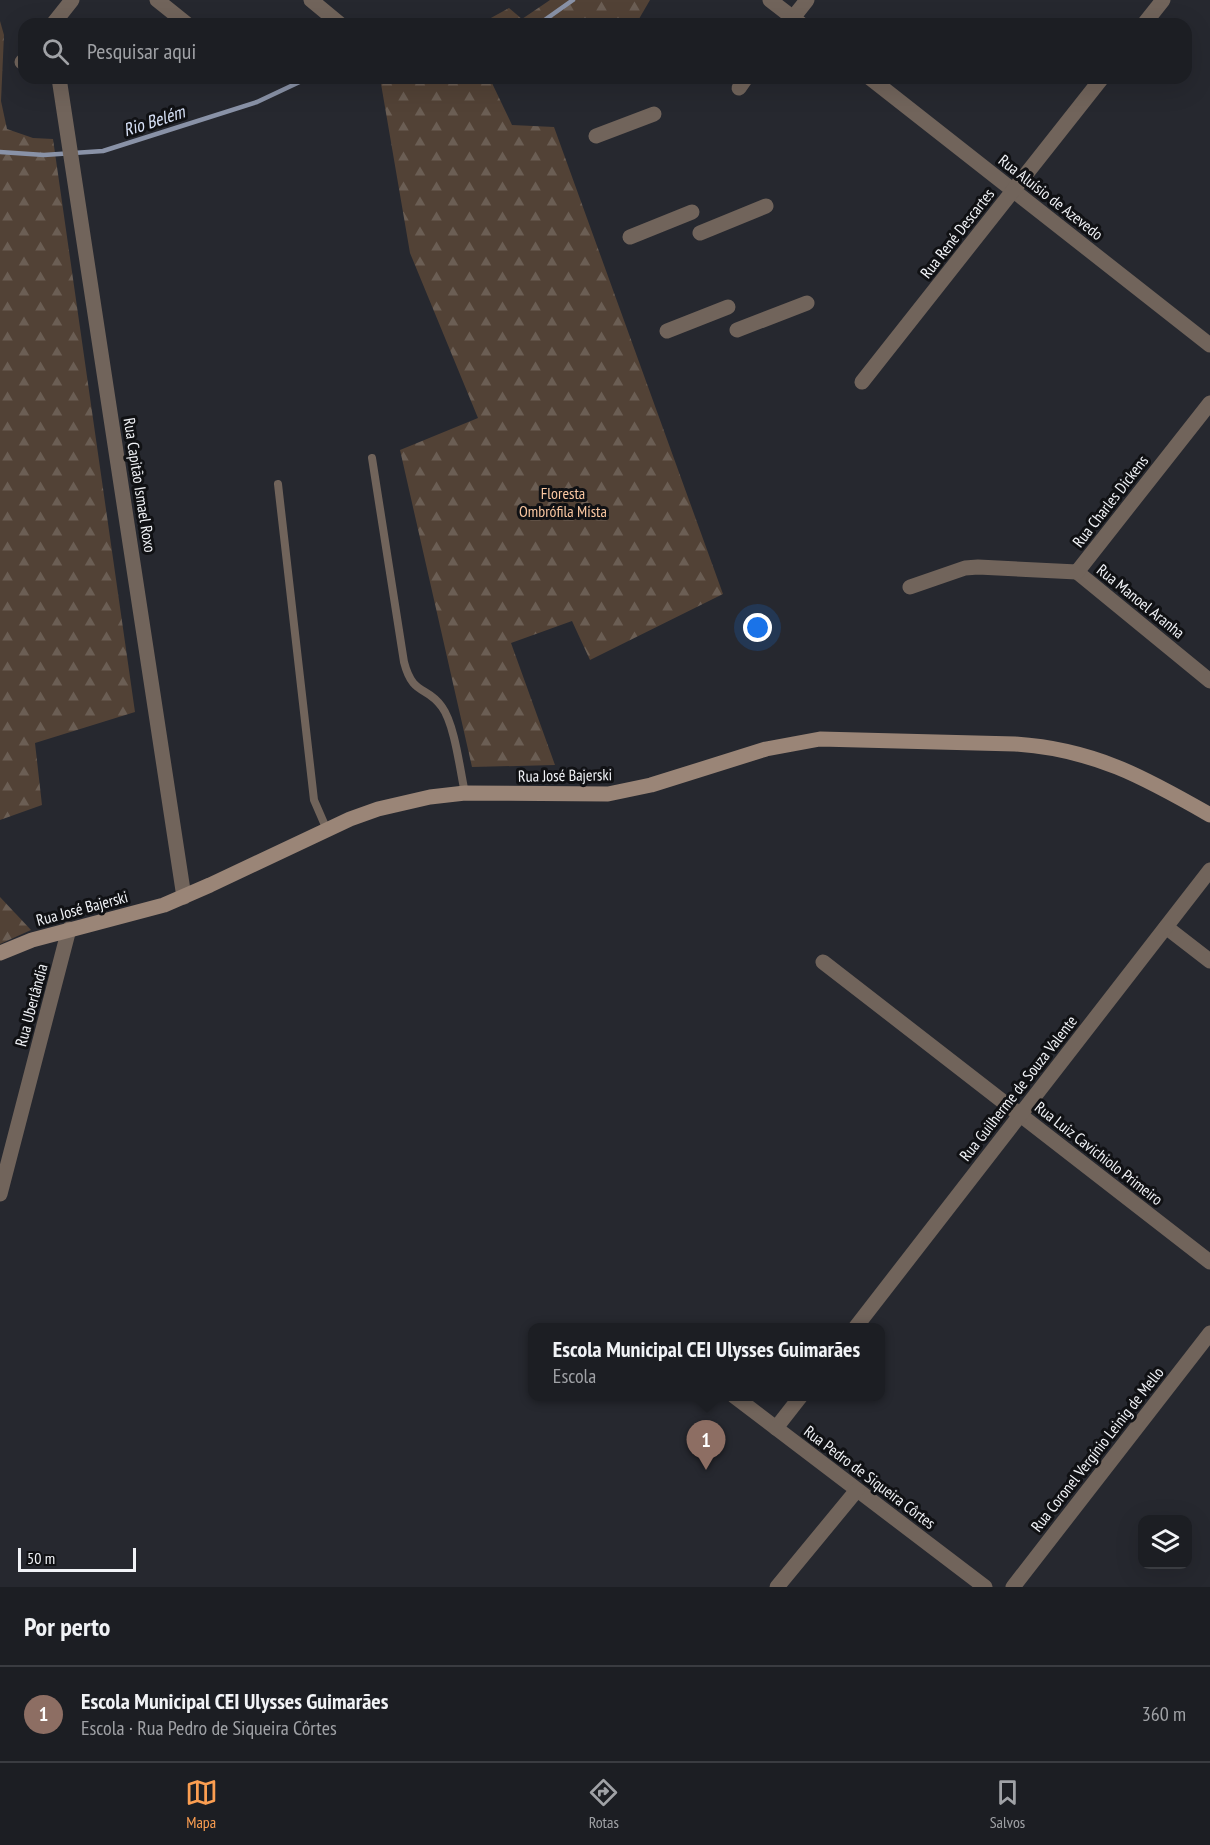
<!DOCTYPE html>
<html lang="pt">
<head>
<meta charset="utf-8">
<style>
  :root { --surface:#1c1e23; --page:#25272b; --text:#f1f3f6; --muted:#a0a2a6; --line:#3a3c41; --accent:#fb9e51 }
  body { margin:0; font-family:"PT Sans Narrow",sans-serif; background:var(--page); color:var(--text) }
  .controls { position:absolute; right:18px; bottom:18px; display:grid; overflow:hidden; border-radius:12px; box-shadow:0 6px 24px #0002 }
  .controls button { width:54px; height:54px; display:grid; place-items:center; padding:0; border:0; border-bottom:2px solid var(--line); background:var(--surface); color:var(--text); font:30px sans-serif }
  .scale { position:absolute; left:18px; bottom:15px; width:118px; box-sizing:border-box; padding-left:6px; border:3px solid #f1f3f7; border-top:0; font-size:16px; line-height:21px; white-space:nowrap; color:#f1f3f7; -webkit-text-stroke:4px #101114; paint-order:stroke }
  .you { position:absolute; left:758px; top:628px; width:21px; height:21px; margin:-15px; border:4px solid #fff; border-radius:50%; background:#1a73e8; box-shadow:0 0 0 9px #1a73e833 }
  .badge { display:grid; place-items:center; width:39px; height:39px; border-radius:50%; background:var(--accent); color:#fff; font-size:20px; font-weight:700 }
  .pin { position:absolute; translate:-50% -50px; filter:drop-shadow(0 2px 3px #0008) }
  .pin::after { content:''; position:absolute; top:32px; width:21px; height:18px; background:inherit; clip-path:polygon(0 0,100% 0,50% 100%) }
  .popup { position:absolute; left:528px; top:1323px; width:357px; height:78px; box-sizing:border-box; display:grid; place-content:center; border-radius:12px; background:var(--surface); filter:drop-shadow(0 2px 4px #0005); font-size:20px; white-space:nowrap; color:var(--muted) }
  .popup b { font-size:22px; color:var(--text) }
  .popup::after { content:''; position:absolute; left:50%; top:100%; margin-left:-12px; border:12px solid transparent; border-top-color:var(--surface) }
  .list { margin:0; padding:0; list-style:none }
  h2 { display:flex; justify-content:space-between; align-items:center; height:78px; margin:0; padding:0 24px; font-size:26px }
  h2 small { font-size:20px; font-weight:400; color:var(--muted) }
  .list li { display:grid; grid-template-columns:39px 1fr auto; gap:18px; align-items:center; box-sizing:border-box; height:96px; padding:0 24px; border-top:2px solid var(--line) }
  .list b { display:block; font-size:22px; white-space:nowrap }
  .list p { margin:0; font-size:20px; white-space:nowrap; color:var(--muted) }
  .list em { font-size:20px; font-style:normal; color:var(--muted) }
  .icon { flex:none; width:33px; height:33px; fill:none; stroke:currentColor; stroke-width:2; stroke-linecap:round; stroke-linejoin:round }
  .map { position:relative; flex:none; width:1210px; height:1587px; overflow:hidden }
  .search { position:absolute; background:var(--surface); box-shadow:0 6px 24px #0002; left:18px; right:18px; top:18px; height:66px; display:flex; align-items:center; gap:15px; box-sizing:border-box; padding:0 21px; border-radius:18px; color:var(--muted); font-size:22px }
  .sheet { height:174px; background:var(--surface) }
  nav { display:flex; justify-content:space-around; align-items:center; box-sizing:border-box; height:84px; border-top:2px solid var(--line); background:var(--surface); font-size:16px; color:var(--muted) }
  nav a { display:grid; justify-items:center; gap:3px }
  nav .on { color:var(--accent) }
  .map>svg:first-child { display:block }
  .forest { fill:url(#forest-firs) }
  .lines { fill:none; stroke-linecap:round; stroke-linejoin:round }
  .stream { stroke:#8992a7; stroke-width:4.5 }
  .lane { stroke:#71645b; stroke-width:8 }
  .street { stroke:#71645b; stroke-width:15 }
  .secondary { stroke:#9a8577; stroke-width:15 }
  .labels { text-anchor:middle; stroke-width:6; stroke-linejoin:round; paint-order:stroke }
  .street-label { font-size:16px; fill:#f1f3f7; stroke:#101114 }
  .park-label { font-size:16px; fill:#fac7a1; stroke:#101114 }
  .water-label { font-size:18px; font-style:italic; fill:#d8e2f8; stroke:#101114 }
</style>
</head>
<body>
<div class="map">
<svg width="1210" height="1587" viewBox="0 0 1210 1587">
  <defs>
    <pattern id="forest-firs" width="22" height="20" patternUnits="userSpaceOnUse" patternTransform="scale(1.5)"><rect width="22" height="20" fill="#524236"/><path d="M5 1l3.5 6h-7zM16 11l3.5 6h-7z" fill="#6b5e54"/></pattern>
  </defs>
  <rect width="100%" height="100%" fill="#26282f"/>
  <g class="forest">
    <polygon points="550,0 650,0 636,24 480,24 509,8 522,19"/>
    <polygon points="0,21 4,35 1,101 7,129 33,138 53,139 135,712 35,743 42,805 0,820"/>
    <polygon points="380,78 495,78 491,81 512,125 554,127 723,594 590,660 572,621 511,643 555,765 472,767 400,450 478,418 410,253"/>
    <polygon points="0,897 31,930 0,944"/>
  </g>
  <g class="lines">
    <g class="stream">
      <polyline points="539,24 573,0"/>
      <polyline points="0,152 44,155 103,151 257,102 308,78"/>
    </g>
    <g class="lane">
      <path d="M372 458 404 662C413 697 427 685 442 707 455 725 460 771 465 793"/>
      <polyline points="278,484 314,800 327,830"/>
    </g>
    <g class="street">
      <polyline points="157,0 187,24"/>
      <polyline points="311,0 340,24"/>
      <polyline points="770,0 801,24"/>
      <polyline points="53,24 72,0"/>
      <polyline points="788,24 807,0"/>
      <polyline points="1144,24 1163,0"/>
      <polyline points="22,62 24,60"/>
      <polyline points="59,78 184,897"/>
      <polyline points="870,78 1210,345"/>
      <polyline points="739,88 746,78"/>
      <polyline points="596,136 654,114"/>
      <polyline points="700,233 766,206"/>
      <polyline points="630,237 692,212"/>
      <polyline points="737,330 807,303"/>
      <polyline points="667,331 728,307"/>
      <polyline points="862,382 1102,78"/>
      <polyline points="1077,572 1210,681"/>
      <polyline points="910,587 965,568 978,567 1077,572 1210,403"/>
      <polyline points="1166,927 1210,961"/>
      <polyline points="823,962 1210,1262"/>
      <polyline points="0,1194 69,929"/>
      <polyline points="855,1328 1210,870"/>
      <polyline points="734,1396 985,1587"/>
      <polyline points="776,1428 801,1396"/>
      <polyline points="777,1587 857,1490"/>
      <polyline points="1013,1587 1210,1333"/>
    </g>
    <path class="secondary" d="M0 953 32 940 164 905 210 885 350 819 378 809 430 797 465 793 608 794 651 785 766 749 820 739 1015 744C1093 749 1144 777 1210 815"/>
  </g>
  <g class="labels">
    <g class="street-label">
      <text transform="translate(1051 197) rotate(38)" y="6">Rua Aluísio de Azevedo</text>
      <text transform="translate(957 233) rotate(-52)" y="6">Rua René Descartes</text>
      <text transform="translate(140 485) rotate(81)" y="6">Rua Capitão Ismael Roxo</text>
      <text transform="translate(1110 501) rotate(-52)" y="6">Rua Charles Dickens</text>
      <text transform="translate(1141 601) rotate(39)" y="6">Rua Manoel Aranha</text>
      <text transform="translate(565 775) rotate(-1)" y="6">Rua José Bajerski</text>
      <text transform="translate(82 908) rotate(-15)" y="6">Rua José Bajerski</text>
      <text transform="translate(31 1005) rotate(-75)" y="6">Rua Uberlândia</text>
      <text transform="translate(1018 1088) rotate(-52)" y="6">Rua Guilherme de Souza Valente</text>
      <text transform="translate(1099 1153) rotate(38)" y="6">Rua Luiz Cavichiolo Primeiro</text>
      <text transform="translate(1097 1449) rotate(-52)" y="6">Rua Coronel Vergínio Leinig de Mello</text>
      <text transform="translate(870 1477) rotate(37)" y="6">Rua Pedro de Siqueira Côrtes</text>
    </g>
    <g class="park-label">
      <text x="563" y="499">Floresta<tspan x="563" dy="18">Ombrófila Mista</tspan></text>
    </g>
    <g class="water-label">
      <text transform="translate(154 121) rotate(-18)" y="6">Rio Belém</text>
    </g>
  </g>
</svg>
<div class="controls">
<button><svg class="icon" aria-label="layers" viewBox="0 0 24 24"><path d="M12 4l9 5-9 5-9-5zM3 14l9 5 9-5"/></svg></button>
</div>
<div class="scale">50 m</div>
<div class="you"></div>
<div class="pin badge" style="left:706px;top:1470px;background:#8d6e63">1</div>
<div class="popup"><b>Escola Municipal CEI Ulysses Guimarães</b>Escola</div>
<div class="search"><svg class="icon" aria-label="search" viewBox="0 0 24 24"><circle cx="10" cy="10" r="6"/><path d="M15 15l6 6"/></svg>Pesquisar aqui</div>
</div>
<section class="sheet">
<h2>Por perto<small></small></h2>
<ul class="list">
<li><span class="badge" style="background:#8d6e63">1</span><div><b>Escola Municipal CEI Ulysses Guimarães</b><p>Escola · Rua Pedro de Siqueira Côrtes</p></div><em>360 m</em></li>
</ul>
</section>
<nav>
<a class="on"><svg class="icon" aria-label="map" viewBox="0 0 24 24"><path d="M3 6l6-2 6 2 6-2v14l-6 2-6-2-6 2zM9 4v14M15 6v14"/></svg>Mapa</a>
<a><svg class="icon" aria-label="directions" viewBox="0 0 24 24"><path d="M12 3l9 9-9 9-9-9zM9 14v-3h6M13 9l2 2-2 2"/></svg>Rotas</a>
<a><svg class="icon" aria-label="saved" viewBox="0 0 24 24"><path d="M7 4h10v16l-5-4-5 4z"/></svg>Salvos</a>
</nav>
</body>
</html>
